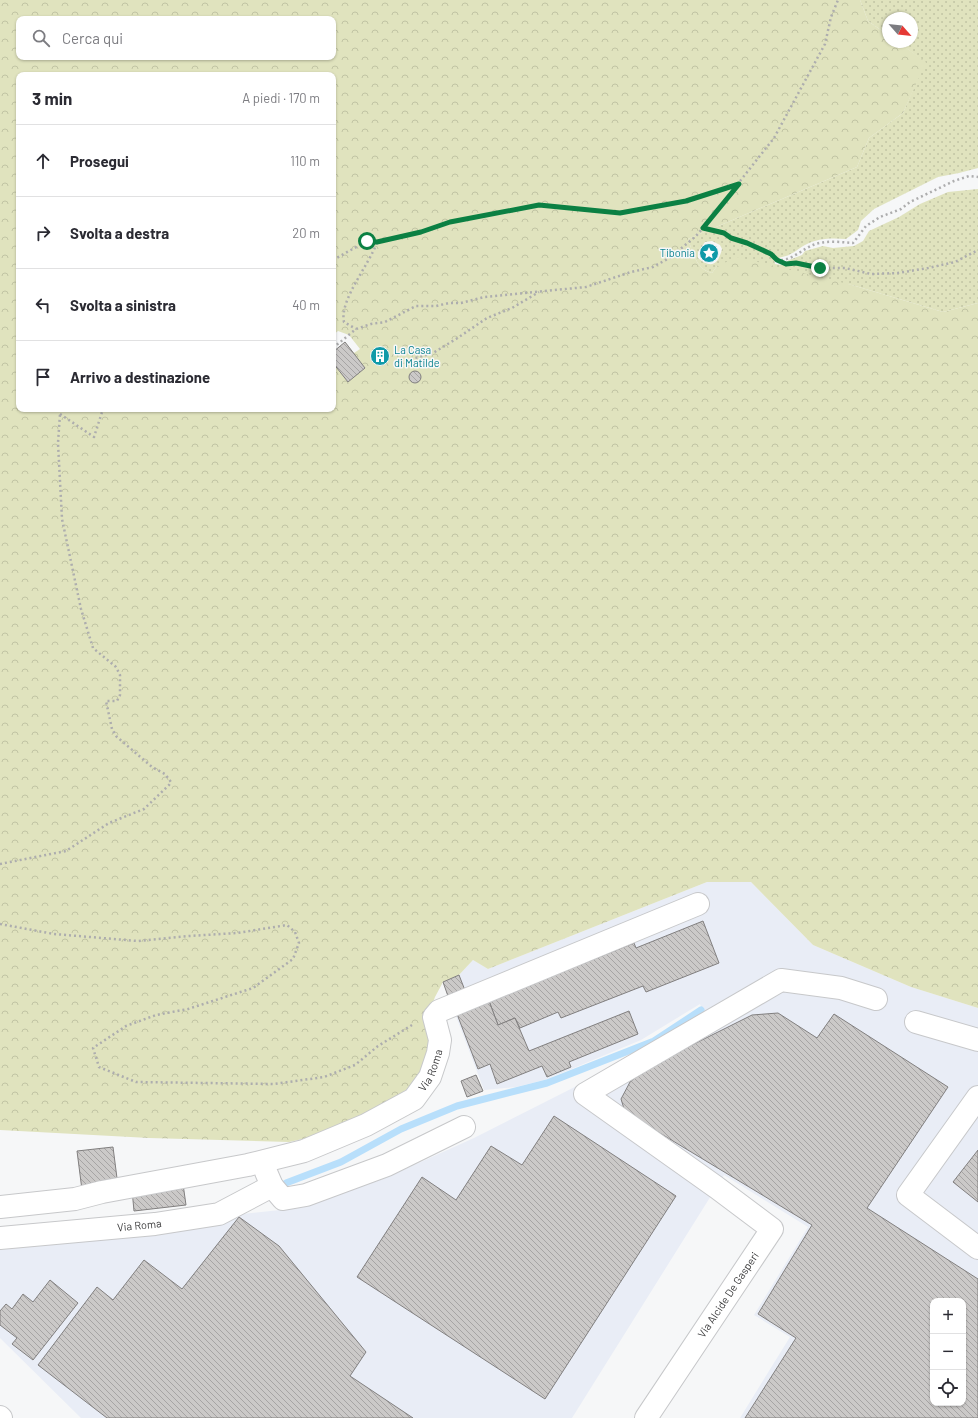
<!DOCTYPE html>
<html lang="it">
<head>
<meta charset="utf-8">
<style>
  :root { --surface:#fff; --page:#f2f2f3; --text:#2b2b33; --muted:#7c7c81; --line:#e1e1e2 }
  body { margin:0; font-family:Barlow,sans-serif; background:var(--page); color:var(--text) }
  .controls { position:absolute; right:12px; bottom:12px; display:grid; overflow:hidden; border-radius:8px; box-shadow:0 1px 3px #0004 }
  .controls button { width:36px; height:36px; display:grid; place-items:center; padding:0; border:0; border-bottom:1px solid var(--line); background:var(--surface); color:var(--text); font:20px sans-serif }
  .compass { position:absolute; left:882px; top:12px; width:36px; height:36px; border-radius:50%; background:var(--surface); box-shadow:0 1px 3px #0004; rotate:117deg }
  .stop { position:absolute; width:12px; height:12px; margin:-9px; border:3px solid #0b8043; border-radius:50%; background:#fff }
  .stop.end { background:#0b8043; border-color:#fff; box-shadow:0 1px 4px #0008 }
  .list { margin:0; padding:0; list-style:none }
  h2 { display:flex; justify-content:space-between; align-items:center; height:52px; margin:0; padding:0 16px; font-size:17px }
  h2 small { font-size:13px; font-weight:400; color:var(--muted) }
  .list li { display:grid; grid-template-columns:26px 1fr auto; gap:12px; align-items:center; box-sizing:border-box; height:72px; padding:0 16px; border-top:1px solid var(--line) }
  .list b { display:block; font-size:15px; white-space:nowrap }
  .list em { font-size:13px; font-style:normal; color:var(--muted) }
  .icon { flex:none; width:22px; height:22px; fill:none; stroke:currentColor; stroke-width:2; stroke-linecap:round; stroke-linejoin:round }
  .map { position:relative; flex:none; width:978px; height:1418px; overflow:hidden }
  .search { position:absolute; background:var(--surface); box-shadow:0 1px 3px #0004; left:16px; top:16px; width:320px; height:44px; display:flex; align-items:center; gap:10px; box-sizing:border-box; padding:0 14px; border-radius:8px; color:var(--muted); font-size:15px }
  .panel { position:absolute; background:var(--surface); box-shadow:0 1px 3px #0004; left:16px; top:72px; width:320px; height:340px; border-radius:8px }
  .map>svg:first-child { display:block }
  .built { fill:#e9edf6; fill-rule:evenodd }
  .grass { fill:url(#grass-dots); fill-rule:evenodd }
  .forest { fill:url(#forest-crowns); fill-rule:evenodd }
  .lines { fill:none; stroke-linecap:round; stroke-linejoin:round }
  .stream { stroke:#b8dffb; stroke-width:7 }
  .building { fill:url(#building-back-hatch); stroke:#817f7f; fill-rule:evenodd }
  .minor-casing { stroke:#c7c8ca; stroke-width:24 }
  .path { stroke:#adadae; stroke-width:2.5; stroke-dasharray:2 3; stroke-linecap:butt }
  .minor { stroke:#fff; stroke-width:22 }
  .route { stroke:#0b8043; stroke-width:5 }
  .labels { text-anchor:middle; stroke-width:3; stroke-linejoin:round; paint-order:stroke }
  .culture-label { font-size:11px; fill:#0d838f; stroke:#f6f7f8; text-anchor:end }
  .street-label { font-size:11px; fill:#3b3b3c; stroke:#f6f7f8 }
</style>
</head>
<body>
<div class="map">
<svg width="978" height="1418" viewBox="0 0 978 1418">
  <defs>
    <pattern id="grass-dots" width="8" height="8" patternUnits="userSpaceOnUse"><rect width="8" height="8" fill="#e0e3be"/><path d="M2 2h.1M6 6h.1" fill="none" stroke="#c1c4a4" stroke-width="1.8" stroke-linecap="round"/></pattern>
    <pattern id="forest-crowns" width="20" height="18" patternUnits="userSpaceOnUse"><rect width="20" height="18" fill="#e0e3be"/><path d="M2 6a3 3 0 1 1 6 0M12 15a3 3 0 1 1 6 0" fill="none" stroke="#c1c4a4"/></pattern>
    <pattern id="building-back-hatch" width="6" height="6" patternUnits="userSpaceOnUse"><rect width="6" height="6" fill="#cbc9c8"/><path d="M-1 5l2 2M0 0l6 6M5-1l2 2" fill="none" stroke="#a6a4a4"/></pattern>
  </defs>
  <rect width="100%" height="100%" fill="#f6f7f8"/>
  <path class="built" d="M707 882H751L813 945 911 987 978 1008V1418H740L790 1337 754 1315 808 1227 724 1175 572 1418H81L0 1338V1250L59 1243 179 1232 233 1215 299 1208 383 1179 474 1138 634 1057 704 1014 700 1004 641 1040 569 1070 544 1080 516 1087 484 1090 443 982 459 975 473 960 488 969ZM933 1301H963V1403H933Z"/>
  <path class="grass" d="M860 0H978V168L959 173 938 177 874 209 861 221 858 230 846 239C832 238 818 238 805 245 799 248 793 254 786 256 782 257 778 258 774 259L775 264 782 265 789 260 802 255 805 251 823 246 833 248 854 246 863 241 869 231 899 217 920 204 948 192 978 189V303L943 312 852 285 717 266 712 273C696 269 693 253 688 239L857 167 869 138 903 113 925 62 898 42H912V18H888V35L868 21ZM712 241 720 245 722 249C718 265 711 269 698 258V252L705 242Z"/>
  <path class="forest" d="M0 0H860L868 21 888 35V42H898L926 62 903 113 869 138 857 167 688 239C693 253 696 269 712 273L717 266 738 257 852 285 943 312 978 303V1008L911 987 813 945 751 882H707L488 969 473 960 459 975 443 982 435 997 428 1016 432 1042 417 1083 387 1102 320 1135 289 1142 149 1138 0 1130ZM19 19H333V57H19ZM19 75H333V335L338 331 349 335 360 349 354 353 345 342 333 352V363L337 367 333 371V409H19Z"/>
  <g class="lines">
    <polyline class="stream" points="286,1183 341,1162 401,1129 457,1106 547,1083 654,1041 701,1010"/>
  </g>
  <g class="building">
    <polygon points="345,342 365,368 348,382 333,363 333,352"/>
    <polygon points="384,348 389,359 377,364 372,354"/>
    <circle cx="415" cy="377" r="6"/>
    <polygon points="703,921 719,963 646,992 643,986 561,1018 558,1012 520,1028 515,1018 498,1025 489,1001 634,943 636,948"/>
    <polygon points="459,975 466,993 449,999 443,982"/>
    <polygon points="489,1001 498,1025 515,1018 529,1051 629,1011 638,1034 569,1062 571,1067 547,1077 542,1066 497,1084 490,1064 478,1069 457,1014"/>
    <path d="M778 1013 817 1038 834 1014 948 1087 867 1208 978 1279V1418H745L796 1338 758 1314 812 1225 625 1112 621 1099 630 1082 650 1066 752 1015ZM933 1301H963V1403H933Z"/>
    <polygon points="476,1075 483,1091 467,1097 461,1081"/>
    <polygon points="554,1116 676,1196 545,1399 357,1277 422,1177 456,1200 491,1146 522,1165"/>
    <polygon points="113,1147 118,1186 82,1190 77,1151"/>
    <polygon points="978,1150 978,1202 953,1182"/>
    <polygon points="183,1184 186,1205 134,1211 132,1190"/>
    <polygon points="239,1217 279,1246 366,1352 350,1376 413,1418 107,1418 38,1365 97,1287 113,1300 144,1260 182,1289"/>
    <polygon points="50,1280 78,1303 33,1360 12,1344 17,1338 0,1325 0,1311 6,1304 12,1309 23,1294 33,1302"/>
  </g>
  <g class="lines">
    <defs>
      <g id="minor">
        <polyline points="916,1022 978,1040"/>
        <polyline points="978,1097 908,1195 978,1248"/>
        <polyline points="266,1172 272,1186 283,1199 306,1195 387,1165 464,1127"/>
        <path id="s1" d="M0 1207 75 1199 102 1192 248 1165 304 1151 366 1125 414 1099 430 1077 438 1053 440 1040 434 1017 439 1011 698 904"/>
        <path id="s2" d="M0 1238 155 1224 219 1214 272 1186"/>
        <polyline points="0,1417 1,1418"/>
        <path id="s3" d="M646 1418 772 1229 716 1187 585 1094 781 980 841 988 876 999"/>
      </g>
    </defs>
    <use href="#minor" class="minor-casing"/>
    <g class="path">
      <path d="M703 228C721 232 736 238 752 246 756 248 760 249 764 250 770 254 776 260 782 260 793 259 803 249 813 245 825 240 840 242 853 243L866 226 880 217 901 209 910 202 954 181 969 176 978 177"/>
      <polyline points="377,242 421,232 450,222 539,205 621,213 686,201 738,184"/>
      <path d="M333 260 367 241 377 242C370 264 339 300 344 322L356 329"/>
      <polyline points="779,261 786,264 796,263 820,268 845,268 871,274 898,273 928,268 955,262 978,250"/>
      <polyline points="333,348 356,329 371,324 385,322 416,306 436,306 449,303 461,303 484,297 586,287 631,272 653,267 671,257 696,236 703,228 774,138 825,44 831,17 838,0"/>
      <polyline points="401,362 433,353 456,339 487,318 512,308 539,292"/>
      <polyline points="60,414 94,437 103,409"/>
      <polyline points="0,864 66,851 109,823 144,809 169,785 171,782 165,774 152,767 116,736 112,729 106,701 117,701 120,695 120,675 116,667 93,648 81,609 62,519 58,443 60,414"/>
      <polyline points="0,924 54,934 138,941 189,936 237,933 287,925 295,932 299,943 293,959 253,988 188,1009 156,1015 126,1026 93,1048 99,1067 136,1082 274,1084 324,1077 355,1065 378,1046 412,1025"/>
    </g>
    <use href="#minor" class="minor"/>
  </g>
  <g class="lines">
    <polyline class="route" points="367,241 377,242 421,232 450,222 539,205 620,213 686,201 739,184 703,228 724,233 731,238 747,243 771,254 777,260 786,264 796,263 820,268"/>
  </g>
  <defs>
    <symbol id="sight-disc" viewBox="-11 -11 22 22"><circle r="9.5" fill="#0f9aa8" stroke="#f6f7f8"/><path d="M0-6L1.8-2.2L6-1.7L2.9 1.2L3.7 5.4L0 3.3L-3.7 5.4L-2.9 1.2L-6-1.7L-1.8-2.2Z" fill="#fff"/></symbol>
    <symbol id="building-disc" viewBox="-11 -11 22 22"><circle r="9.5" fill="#0f9aa8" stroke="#f6f7f8"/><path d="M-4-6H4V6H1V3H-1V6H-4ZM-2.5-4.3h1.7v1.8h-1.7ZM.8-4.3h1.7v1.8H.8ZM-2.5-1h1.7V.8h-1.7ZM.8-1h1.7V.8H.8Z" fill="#fff"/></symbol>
  </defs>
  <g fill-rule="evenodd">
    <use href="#sight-disc" x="698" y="242" width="22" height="22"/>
    <use href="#building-disc" x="369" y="345" width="22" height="22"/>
  </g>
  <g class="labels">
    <g class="culture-label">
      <text x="695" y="257">Tibonia</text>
      <text x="394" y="354" text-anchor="start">La Casa<tspan x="394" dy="13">di Matilde</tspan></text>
    </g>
    <g class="street-label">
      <text dy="4" stroke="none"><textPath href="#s1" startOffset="465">Via Roma</textPath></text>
      <text dy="4" stroke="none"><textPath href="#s2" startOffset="140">Via Roma</textPath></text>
      <text dy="4" stroke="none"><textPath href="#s3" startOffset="148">Via Alcide De Gasperi</textPath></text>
    </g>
  </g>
</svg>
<div class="controls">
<button>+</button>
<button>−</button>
<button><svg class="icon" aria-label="locate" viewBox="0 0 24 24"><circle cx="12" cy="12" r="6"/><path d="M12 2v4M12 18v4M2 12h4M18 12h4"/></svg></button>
</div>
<svg class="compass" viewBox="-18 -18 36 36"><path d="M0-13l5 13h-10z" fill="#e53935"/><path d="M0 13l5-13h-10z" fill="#7c7c81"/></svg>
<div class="stop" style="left:367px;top:241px"></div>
<div class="stop end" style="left:820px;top:268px"></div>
<div class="search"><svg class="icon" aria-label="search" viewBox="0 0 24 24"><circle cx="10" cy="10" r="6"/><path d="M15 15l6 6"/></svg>Cerca qui</div>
<section class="panel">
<h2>3 min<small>A piedi · 170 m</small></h2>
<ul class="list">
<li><svg class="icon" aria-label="ahead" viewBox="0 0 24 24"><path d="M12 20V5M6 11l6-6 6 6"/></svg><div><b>Prosegui</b></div><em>110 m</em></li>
<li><svg class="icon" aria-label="right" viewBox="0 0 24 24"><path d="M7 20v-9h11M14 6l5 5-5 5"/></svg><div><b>Svolta a destra</b></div><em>20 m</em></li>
<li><svg class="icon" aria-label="left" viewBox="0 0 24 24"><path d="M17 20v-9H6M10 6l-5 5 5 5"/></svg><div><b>Svolta a sinistra</b></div><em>40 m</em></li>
<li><svg class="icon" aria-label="arrive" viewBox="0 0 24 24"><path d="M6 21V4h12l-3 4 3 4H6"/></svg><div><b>Arrivo a destinazione</b></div></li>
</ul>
</section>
</div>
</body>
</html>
